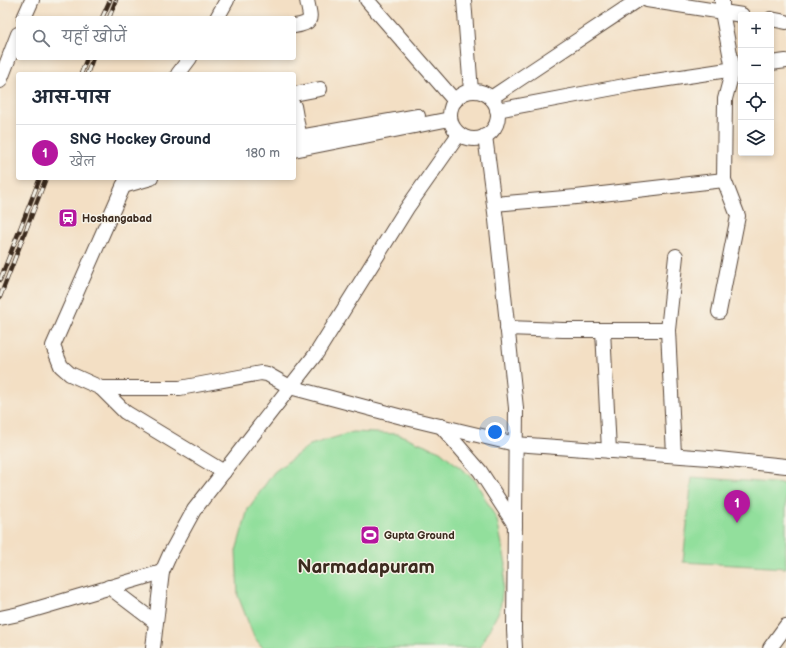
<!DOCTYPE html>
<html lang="hi">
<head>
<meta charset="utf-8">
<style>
  :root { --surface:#fff; --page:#f2f2f3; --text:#1f2937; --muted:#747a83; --line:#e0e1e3; --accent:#b5179e }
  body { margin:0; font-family:"Balsamiq Sans","Playpen Sans Deva",sans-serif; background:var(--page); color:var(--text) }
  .controls { position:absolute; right:12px; top:12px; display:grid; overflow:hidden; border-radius:4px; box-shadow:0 2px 6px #0003 }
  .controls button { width:36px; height:36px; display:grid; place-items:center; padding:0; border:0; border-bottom:1px solid var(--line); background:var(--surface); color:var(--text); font:20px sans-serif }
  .you { position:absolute; left:495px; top:432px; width:14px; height:14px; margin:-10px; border:3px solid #fff; border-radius:50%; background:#1a73e8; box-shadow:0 0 0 6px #1a73e833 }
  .badge { display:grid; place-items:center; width:26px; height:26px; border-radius:50%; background:var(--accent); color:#fff; font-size:13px; font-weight:700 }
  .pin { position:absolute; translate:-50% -33px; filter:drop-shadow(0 1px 2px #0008) }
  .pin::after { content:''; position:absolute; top:21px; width:14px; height:12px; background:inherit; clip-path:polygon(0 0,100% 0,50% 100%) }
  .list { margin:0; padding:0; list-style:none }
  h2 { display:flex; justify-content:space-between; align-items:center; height:52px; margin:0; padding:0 16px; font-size:17px }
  h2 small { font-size:13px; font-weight:400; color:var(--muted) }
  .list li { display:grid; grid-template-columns:26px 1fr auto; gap:12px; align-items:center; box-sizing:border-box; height:56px; padding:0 16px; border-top:1px solid var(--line) }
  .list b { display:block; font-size:15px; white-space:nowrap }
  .list p { margin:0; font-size:13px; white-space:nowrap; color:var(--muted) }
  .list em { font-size:13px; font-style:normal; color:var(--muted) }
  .icon { flex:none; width:22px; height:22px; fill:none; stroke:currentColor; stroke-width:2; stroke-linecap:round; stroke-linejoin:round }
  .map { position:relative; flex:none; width:786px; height:648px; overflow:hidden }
  .search { position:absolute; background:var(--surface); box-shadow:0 2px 6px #0003; left:16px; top:16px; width:280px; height:44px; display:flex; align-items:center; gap:10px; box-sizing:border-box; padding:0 14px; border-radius:4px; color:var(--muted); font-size:15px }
  .panel { position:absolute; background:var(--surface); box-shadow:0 2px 6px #0003; left:16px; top:72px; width:280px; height:108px; border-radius:4px }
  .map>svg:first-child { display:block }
  .green { fill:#92df9c; stroke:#66845d }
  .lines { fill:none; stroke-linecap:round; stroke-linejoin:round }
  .minor-casing { stroke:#574537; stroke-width:16 }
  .minor { stroke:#fff; stroke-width:14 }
  .rail-casing { stroke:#3b2a1e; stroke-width:4.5 }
  .rail { stroke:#f7f3e8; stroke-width:3; stroke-dasharray:9; stroke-linecap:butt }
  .labels { text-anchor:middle; stroke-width:3; stroke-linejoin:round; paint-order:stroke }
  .poi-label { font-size:11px; font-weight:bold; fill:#3b2a1e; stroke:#f7f3e8; text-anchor:start }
  .town-label { font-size:19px; font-weight:bold; fill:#3b2a1e; stroke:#f7f3e8 }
</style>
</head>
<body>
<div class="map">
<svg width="786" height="648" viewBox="0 0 786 648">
  <rect width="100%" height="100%" fill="#f7f3e8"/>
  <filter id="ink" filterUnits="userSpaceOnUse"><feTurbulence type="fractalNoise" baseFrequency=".025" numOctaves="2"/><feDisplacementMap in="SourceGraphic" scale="8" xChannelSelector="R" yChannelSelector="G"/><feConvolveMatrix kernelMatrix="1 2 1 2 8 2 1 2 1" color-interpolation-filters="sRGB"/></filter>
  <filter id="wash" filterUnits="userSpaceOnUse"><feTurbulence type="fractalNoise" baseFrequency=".012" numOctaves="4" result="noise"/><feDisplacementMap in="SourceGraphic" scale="16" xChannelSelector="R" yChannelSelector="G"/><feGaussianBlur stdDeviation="0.9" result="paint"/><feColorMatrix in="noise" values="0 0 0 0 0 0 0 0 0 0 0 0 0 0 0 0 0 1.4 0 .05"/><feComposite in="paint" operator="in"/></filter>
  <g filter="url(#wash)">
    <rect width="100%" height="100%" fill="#f3dfc4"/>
    <g class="green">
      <polygon points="353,432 398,434 440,451 475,480 497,520 506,564 500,609 480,648 263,648 254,637 238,596 236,551 248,509 274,472 310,445"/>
      <polygon points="692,477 786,484 786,568 683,562"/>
    </g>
  </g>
  <g filter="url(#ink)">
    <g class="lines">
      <defs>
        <g id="minor">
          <polyline points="367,0 455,101"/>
          <polyline points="464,0 471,91"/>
          <polyline points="647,0 742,15"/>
          <polyline points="24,18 32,0"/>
          <polyline points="217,18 227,0"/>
          <polyline points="771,19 786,22"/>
          <path d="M294 26C315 23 310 18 307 0"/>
          <polyline points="771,63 786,61"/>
          <polyline points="178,74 190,58"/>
          <polyline points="0,81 18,34"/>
          <circle cx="474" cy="115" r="24"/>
          <polyline points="294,94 320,89"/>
          <polyline points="491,98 638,0"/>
          <polyline points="294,106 301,145"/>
          <polyline points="497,110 635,84 741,68"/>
          <polyline points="485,136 496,220 516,408 514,630 515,648"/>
          <polyline points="294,138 418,116"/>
          <polyline points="294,150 450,119"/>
          <polyline points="127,178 53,346 61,366 70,374 101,388 180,388 261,373 267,374 290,387 402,417 515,444 709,458 786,466"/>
          <polyline points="123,186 151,178"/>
          <polyline points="494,204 576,197 724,180"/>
          <polyline points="719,312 738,216 724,180 725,99 733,69 722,12 722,0"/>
          <polyline points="507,328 563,330 668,330"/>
          <polyline points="603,330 609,451"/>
          <polyline points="101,388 125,412 224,472"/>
          <polyline points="441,426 480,471 515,525"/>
          <polyline points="674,455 668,330 676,256"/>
          <polyline points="109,587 155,622"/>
          <polyline points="0,618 19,614 162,572"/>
          <polyline points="153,648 162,572 170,554 194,510 316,354 407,208 459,134"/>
          <polyline points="770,648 786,626"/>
        </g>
      </defs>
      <use href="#minor" class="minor-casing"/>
      <use href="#minor" class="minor"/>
      <defs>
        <g id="rail">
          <polyline points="102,18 110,0"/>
          <polyline points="109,18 116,0"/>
          <polyline points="81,74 87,58"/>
          <polyline points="87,74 93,58"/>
          <polyline points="0,280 40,178"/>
          <polyline points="0,297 46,178"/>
        </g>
      </defs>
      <use href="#rail" class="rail-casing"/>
      <use href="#rail" class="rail"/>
    </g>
  </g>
  <defs>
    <symbol id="station-square" viewBox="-11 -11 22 22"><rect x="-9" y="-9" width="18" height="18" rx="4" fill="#b5179e" stroke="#f7f3e8"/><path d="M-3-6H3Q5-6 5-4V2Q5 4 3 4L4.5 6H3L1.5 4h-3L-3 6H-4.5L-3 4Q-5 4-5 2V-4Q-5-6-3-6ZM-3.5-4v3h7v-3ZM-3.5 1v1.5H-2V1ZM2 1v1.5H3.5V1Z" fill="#fff"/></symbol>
    <symbol id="stadium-square" viewBox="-11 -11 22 22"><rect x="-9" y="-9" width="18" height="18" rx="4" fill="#b5179e" stroke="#f7f3e8"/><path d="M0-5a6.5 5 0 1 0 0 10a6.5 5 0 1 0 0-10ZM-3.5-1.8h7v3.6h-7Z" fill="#fff"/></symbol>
  </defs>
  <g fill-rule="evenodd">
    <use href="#station-square" x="57" y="207" width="22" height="22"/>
    <use href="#stadium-square" x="359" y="524" width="22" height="22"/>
  </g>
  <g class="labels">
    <g class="poi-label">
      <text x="82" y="222">Hoshangabad</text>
      <text x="384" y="539">Gupta Ground</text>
    </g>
    <g class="town-label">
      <text x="366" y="573">Narmadapuram</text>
    </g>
  </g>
</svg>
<div class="controls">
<button>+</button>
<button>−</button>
<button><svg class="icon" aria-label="locate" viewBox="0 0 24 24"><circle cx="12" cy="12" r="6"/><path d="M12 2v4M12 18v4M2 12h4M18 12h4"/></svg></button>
<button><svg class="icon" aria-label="layers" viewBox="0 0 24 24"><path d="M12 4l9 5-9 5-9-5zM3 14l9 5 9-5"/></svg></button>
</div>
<div class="you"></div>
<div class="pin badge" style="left:737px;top:523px">1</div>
<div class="search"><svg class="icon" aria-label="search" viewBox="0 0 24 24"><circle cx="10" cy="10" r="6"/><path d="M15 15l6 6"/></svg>यहाँ खोजें</div>
<section class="panel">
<h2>आस-पास<small></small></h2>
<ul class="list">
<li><span class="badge">1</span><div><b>SNG Hockey Ground</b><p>खेल</p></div><em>180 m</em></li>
</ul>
</section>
</div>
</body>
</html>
